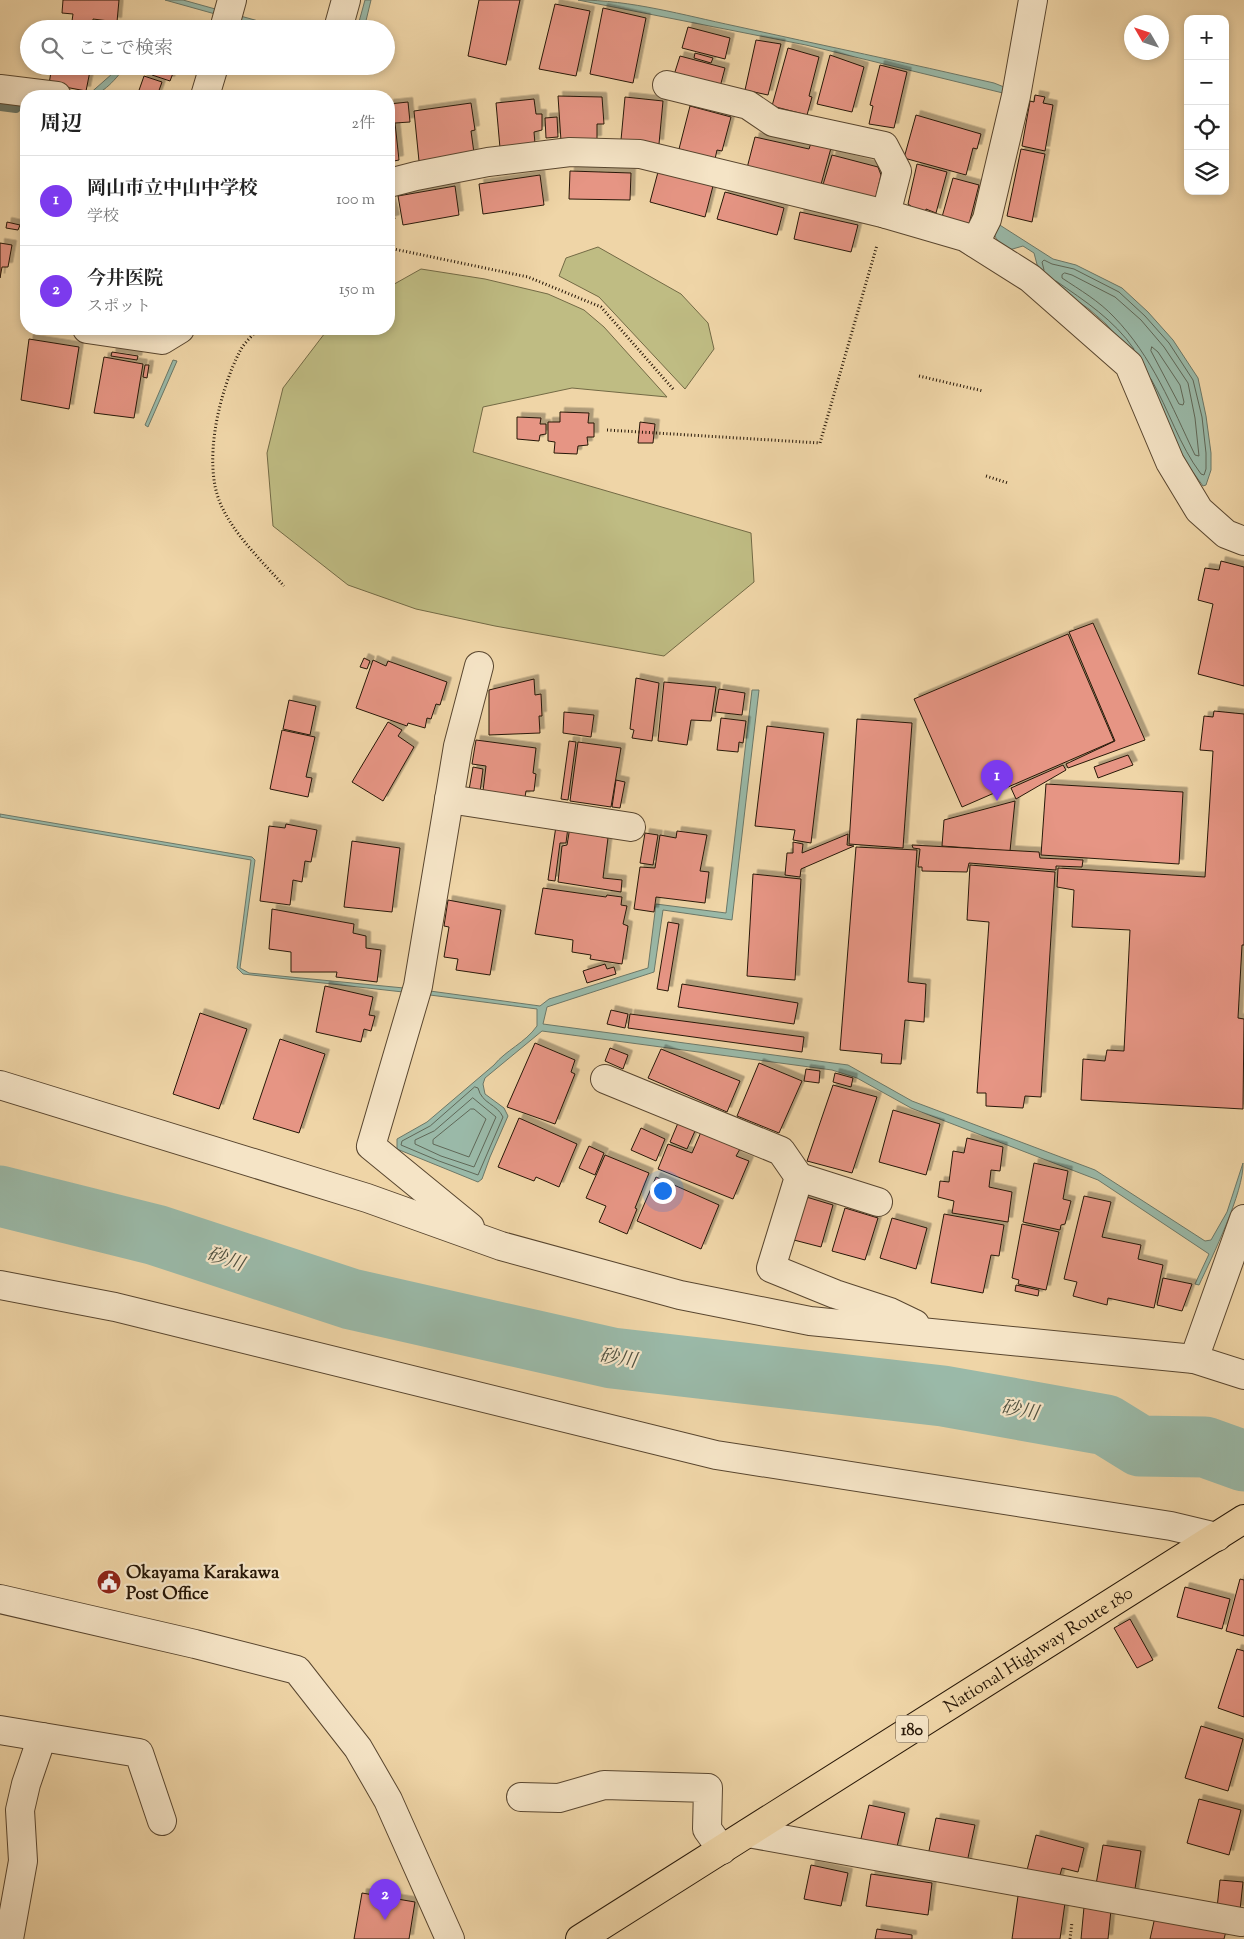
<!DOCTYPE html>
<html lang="ja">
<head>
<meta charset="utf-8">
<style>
  :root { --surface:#fff; --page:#f2f2f2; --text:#222; --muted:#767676; --line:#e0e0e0; --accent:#7c3aed }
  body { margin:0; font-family:"Sorts Mill Goudy","Noto Serif JP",serif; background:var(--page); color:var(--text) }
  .controls { position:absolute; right:15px; top:15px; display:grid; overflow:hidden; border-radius:10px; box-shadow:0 2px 8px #0003 }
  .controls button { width:45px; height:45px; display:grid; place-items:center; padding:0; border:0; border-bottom:1px solid var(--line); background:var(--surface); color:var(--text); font:25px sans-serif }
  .compass { position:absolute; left:1124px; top:15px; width:45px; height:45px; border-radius:50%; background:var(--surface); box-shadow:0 2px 8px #0003; rotate:309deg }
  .you { position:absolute; left:662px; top:1190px; width:18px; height:18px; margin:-12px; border:4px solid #fff; border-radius:50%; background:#1a73e8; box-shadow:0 0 0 8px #1a73e833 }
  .badge { display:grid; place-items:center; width:32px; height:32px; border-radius:50%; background:var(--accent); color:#fff; font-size:16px; font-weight:700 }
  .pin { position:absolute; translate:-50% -41px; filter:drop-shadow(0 1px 2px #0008) }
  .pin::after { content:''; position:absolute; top:26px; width:18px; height:15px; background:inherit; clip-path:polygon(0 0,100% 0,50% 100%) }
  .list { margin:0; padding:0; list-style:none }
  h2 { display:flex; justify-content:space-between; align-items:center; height:65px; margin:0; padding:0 20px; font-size:21px }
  h2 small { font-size:16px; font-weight:400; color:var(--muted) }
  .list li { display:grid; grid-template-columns:32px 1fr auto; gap:15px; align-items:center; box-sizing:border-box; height:90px; padding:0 20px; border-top:1px solid var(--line) }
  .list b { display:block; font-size:19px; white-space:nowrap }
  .list p { margin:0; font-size:16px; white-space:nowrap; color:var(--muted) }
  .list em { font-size:16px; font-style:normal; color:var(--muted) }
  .icon { flex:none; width:28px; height:28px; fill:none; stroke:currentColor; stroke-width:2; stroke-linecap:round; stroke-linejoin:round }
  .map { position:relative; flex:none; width:1244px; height:1939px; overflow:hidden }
  .search { position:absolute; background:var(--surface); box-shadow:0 2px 8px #0003; left:20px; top:20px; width:375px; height:55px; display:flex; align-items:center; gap:12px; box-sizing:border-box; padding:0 18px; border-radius:28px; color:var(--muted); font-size:19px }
  .panel { position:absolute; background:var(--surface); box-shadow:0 2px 8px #0003; left:20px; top:90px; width:375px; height:245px; border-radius:20px }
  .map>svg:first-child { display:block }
  .green { fill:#bfbc83; stroke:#736a45 }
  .water { fill:#9ab9a8; stroke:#6c7868 }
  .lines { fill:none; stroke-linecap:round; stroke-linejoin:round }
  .shore { stroke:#606858; stroke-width:1 }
  .stream { stroke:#6c7868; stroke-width:10 }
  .river { stroke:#9ab9a8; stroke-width:61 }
  .building { fill:#e69584; stroke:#271707; filter:url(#shadow) }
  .minor-casing { stroke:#59462f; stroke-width:30 }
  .trunk-casing { stroke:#271707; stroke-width:30 }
  .path { stroke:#271707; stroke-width:3; stroke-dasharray:1 2.5; stroke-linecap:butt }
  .minor { stroke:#f5e4c6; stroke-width:28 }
  .trunk { stroke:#efd5a7; stroke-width:28 }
  .labels { text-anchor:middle; stroke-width:4.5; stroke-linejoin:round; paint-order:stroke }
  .shield { fill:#f5e4c6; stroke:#655440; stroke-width:1 }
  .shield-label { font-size:16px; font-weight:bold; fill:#271707 }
  .poi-label { font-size:18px; font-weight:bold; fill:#271707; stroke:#f5e4c6; text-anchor:start }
  .street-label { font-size:18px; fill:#271707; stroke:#f5e4c6 }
  .water-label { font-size:19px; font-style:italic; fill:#4f503f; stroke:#f5e4c6 }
</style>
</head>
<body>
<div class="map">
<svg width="1244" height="1939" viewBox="0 0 1244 1939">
  <defs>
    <filter id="shadow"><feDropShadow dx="4.5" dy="-4.5" stdDeviation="0" flood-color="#0004"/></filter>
  </defs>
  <rect width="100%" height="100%" fill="#efd5a7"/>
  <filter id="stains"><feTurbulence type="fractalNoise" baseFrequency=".004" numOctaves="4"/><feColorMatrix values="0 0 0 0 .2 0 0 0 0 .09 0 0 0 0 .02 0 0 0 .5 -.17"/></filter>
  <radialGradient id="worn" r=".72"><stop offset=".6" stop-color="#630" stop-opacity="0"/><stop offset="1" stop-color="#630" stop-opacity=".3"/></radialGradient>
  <g class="green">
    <polygon points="598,247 681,294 708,323 714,349 685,389 599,297 559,276 566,258"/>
    <polygon points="421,269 485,279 548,294 584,310 604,327 667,397 572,388 483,407 473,452 751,533 754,582 664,656 495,626 416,609 348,585 273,526 267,453 283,388 328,329 389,329 389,287"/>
  </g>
  <g class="water">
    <polygon points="165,0 183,0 287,29 269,29"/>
    <polygon points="365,0 371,0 364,29 357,29"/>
    <path d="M578 0C631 0 683 15 735 26 821 45 908 63 994 83L1009 89 1007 94 806 45Z"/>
    <path d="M121 66H126C117 77 103 96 87 96Z"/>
    <path d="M995 222 1053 259 1076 265 1122 288 1148 312 1173 340 1198 378 1206 416 1211 453V470L1206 485 1203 486 1187 464 1129 350 1106 324 1089 309 1049 282 1039 272 1034 253 1023 246 1009 250C998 243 991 236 995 222Z"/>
    <polygon points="173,360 177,361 148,427 145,425"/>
    <path d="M752 690H759L732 920 663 910 654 972 547 1007 543 1024 848 1065 912 1101 1095 1170 1205 1241 1211 1240 1227 1212 1243 1163C1244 1192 1212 1257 1199 1285L1195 1284 1209 1254 1098 1180 911 1108 857 1078 832 1070 542 1031 485 1078 483 1084 485 1094 504 1108 508 1116 490 1157 482 1179 478 1182 397 1149V1139L427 1122 494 1065C506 1050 525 1043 537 1026V1009L430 995V991L540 1006 549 999 648 968 656 904 726 913Z"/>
    <polygon points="0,814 252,857 255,860 240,968 249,973 404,988 403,992 243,974 237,968 251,860 0,817"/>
    <polygon points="1133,1436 1163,1440 1191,1438 1244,1454 1244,1467 1221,1454 1209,1451 1150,1462 1117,1454"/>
  </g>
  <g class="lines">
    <g class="shore">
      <path d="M1044 270 1042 262 1044 260 1052 264 1074 269 1119 292 1145 316 1169 343 1193 380 1202 417 1206 453V469L1204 475 1201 474C1179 445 1169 410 1151 379"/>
      <path d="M1065 273 1072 275 1115 297 1141 320 1164 347 1188 383 1195 418 1199 456 1195 455C1172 407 1152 356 1114 317 1099 301 1080 290 1062 278V275Z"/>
      <path d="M1056 281C1085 301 1114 320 1134 349"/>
      <polygon points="1152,347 1158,352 1180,385 1184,402 1183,405 1179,404 1151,351"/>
      <path d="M475 1087 478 1088C482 1104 497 1104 503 1117L478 1175 439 1161 401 1145 402 1141 430 1126Z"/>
      <polygon points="473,1098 496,1117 474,1167 441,1156 415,1144 415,1140 434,1131"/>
      <polygon points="471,1109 474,1109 486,1119 469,1157 433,1144 433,1140"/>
      <polygon points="1136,1442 1163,1445 1190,1443 1196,1447 1194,1449 1151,1457 1129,1451 1129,1448"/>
    </g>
    <polyline class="stream" points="0,106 16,108"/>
    <polyline class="river" points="0,1196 156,1235 351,1299 612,1358 943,1396 1106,1425 1140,1446 1205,1447 1244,1461"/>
  </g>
  <g class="building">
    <polygon points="63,0 119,0 117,22 93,19 93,24 72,21 73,14 62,13"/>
    <polygon points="479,0 520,0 506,65 468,56"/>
    <polygon points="555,4 590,11 576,76 539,69"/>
    <polygon points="603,8 646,18 633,83 590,74"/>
    <polygon points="688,27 730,38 725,59 682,48"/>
    <polygon points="756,40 781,44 768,95 745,90"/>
    <polygon points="788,48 819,57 809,96 812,97 807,115 772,106"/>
    <polygon points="695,53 713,58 711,63 694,58"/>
    <polygon points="830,55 864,67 852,112 817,104"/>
    <polygon points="680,56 725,68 720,87 674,75"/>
    <polygon points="880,65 907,72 894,128 869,124 873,106 870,105"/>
    <polygon points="52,66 91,66 86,91 49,84"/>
    <polygon points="155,66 175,68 170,81 152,75"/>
    <polygon points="144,76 162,82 157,96 137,96"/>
    <polygon points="1035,95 1045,97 1043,103 1053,105 1045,151 1022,146 1030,101 1034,102"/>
    <polygon points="558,96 602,97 604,124 597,124 597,140 561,141"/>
    <polygon points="625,97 663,101 659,144 621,140"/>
    <polygon points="534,99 536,114 542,114 542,130 534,132 535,144 500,148 496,103"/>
    <polygon points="408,102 410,122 395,123 399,160 389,162 389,104"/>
    <polygon points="471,103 475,130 471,131 474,153 419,161 414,111"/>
    <polygon points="690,106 731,117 722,151 717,150 715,159 679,149"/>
    <polygon points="916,115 981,134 977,149 973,148 966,175 904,158"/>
    <polygon points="557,117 558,137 546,138 545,118"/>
    <polygon points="755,137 809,149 811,143 831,148 820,188 747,168"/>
    <polygon points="1021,149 1045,154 1032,222 1007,216"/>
    <polygon points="832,155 878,167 881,175 875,201 822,188"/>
    <polygon points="917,164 947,172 936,213 926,209 925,214 911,210 911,206 908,204"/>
    <polygon points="570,171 631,173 630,200 569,199"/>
    <polygon points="658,172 713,186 705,217 650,202"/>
    <polygon points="540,175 544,205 483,214 479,184"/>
    <polygon points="953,178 979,185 969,224 942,217"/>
    <polygon points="455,186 459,215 403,225 398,196"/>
    <polygon points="725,192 784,208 777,235 717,219"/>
    <polygon points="389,199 390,199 395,219 389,221"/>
    <polygon points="26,205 26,232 21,231"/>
    <polygon points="800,212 858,225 851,252 794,239"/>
    <polygon points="7,222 20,225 18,230 6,228"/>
    <polygon points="0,243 12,245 8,267 2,267 0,278"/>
    <polygon points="29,339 79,347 69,409 21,400"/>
    <polygon points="112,352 138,356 137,360 111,356"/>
    <polygon points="104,357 143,364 134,418 94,413"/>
    <polygon points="145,365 149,365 147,378 143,377"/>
    <polygon points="560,412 589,413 588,423 594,423 594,437 587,437 588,445 578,446 577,454 554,453 555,442 548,441 548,422 560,422"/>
    <polygon points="517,417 541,418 540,424 546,424 546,434 540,435 539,441 517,439"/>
    <polygon points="640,422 655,424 653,443 638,443"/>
    <polygon points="1221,561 1244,567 1244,686 1198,674 1213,604 1198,600 1205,568 1219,570"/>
    <polygon points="1093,623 1145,740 1068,768 1066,764 1115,741 1069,632"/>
    <polygon points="1068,634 1114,741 962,807 914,699"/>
    <polygon points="364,658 370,661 367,669 360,667"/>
    <polygon points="373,660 386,666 388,661 447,682 440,705 436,704 431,719 427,718 425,728 408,723 407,726 356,708"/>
    <polygon points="636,678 659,683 652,741 632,738 634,730 630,729"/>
    <polygon points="534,679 535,695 541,694 542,716 539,716 540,733 489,735 489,690"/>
    <polygon points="664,682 716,687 711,721 691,720 687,745 658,741"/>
    <polygon points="719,689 745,693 742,715 715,712"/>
    <polygon points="289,700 316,706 310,735 283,729"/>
    <polygon points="1214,711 1244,714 1244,945 1242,945 1238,1018 1244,1019 1243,1109 1081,1100 1083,1059 1105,1061 1107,1050 1124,1051 1130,930 1072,927 1074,890 1057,887 1058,868 1205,877 1213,751 1200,750 1204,716 1213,717"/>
    <polygon points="564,712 594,715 591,737 563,733"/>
    <polygon points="721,718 746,721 743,743 739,742 738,752 717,750"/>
    <polygon points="857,719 912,723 903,848 849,844"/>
    <polygon points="388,722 402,730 398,736 414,747 383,801 352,782"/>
    <polygon points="767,726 824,733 811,843 793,840 795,830 755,826"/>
    <polygon points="282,730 315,737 306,777 312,778 308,797 270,789"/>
    <polygon points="476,740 536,748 533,773 536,774 534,791 526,791 525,797 483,791 486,766 472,764"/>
    <polygon points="569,741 576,742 568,800 561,799"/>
    <polygon points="578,742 621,748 611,807 570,801"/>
    <polygon points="1128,755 1133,765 1098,778 1094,767"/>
    <polygon points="1063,765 1066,770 1016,799 1011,788"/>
    <polygon points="473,767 483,769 480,792 469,790"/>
    <polygon points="616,780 625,782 620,808 612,807"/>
    <polygon points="1046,784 1183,792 1179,864 1041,855"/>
    <polygon points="1015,801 1010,851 942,846 944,820"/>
    <polygon points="286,824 317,830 311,862 305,861 302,882 293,880 290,905 260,901 269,826 285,828"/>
    <polygon points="556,826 568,827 566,843 560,843 555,881 548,880"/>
    <polygon points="570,827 594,831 593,835 608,838 603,878 622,880 621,892 558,882 562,846 567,845"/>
    <polygon points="677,831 707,835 700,871 709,872 705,903 656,897 654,912 634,909 640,867 655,868 660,835 676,838"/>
    <polygon points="645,833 658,835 653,865 640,863"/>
    <polygon points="848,834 847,845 854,846 801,869 800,877 785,875 787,853 793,853 793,842 803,844 802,853"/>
    <polygon points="352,841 400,848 392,912 344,907"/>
    <polygon points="912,845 1039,852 1040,858 1083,860 1082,867 1056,866 1056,870 969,863 967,872 922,871 922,867 918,867 920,849 913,848"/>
    <polygon points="856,847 917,850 908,982 926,984 924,1022 905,1020 901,1064 881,1063 882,1054 840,1050"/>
    <polygon points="970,865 1055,872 1041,1097 1025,1096 1023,1108 986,1106 986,1093 977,1093 989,922 967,920"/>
    <polygon points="753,874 801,879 795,980 747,976"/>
    <polygon points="543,888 606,897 607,895 622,897 621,905 627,906 623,924 628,926 622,964 590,959 591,955 572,952 573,940 535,934"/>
    <polygon points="448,900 501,910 490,975 456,970 458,959 444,957 449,927 444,926"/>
    <polygon points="272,909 354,924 353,933 366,936 366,948 381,950 377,982 336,977 337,972 291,972 291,952 269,949"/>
    <polygon points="668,922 679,924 668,991 657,989"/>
    <polygon points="605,964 607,969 614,967 616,974 587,983 583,971"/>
    <polygon points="682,984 798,1003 794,1024 678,1007"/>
    <polygon points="325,986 373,997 369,1015 375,1016 371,1031 364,1029 361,1042 316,1032"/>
    <polygon points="611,1010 628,1014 625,1028 607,1024"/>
    <polygon points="200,1013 247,1029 219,1109 173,1094"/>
    <polygon points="630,1014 804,1037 802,1052 628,1028"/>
    <polygon points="280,1039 325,1054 299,1133 253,1119"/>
    <polygon points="535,1043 575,1060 571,1072 575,1074 555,1124 507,1107"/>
    <polygon points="610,1048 628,1055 623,1069 605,1061"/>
    <polygon points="661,1049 740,1081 727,1112 648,1078"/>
    <polygon points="759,1063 802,1081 779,1133 737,1116"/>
    <polygon points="806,1069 820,1071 819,1083 804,1081"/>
    <polygon points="835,1073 853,1078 851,1087 833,1082"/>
    <polygon points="833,1085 877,1097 852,1173 807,1161"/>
    <polygon points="893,1110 940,1124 926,1175 879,1162"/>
    <polygon points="519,1118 577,1144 559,1187 536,1177 534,1181 498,1167"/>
    <polygon points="678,1123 695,1131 687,1149 670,1142"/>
    <polygon points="641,1128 665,1139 656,1161 631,1150"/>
    <polygon points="701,1132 740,1149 736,1156 749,1161 733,1199 658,1169 668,1144 692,1153"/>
    <polygon points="967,1138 1003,1147 1000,1171 991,1170 989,1187 1012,1192 1008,1222 952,1213 954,1201 938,1197 940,1181 949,1182 953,1151 964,1153"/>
    <polygon points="589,1146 604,1153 595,1175 579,1168"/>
    <polygon points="605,1155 649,1173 635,1208 637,1209 627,1234 599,1222 606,1206 586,1198"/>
    <polygon points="1034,1163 1068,1171 1063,1199 1071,1201 1065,1224 1061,1225 1060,1230 1023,1222"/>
    <polygon points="656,1177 719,1205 701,1249 637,1221"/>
    <polygon points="803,1196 833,1205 821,1247 790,1239"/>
    <polygon points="1084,1196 1111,1202 1102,1237 1141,1245 1138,1259 1163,1265 1154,1308 1108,1298 1107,1305 1073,1296 1077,1282 1064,1279"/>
    <polygon points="845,1208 878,1218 865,1260 832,1251"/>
    <polygon points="944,1214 1004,1225 999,1256 991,1255 983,1293 931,1283"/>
    <polygon points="892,1218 927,1228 916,1269 880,1258"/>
    <polygon points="1022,1224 1059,1232 1046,1290 1018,1284 1019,1280 1012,1278"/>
    <polygon points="1163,1278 1192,1284 1182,1311 1157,1305"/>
    <polygon points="1016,1285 1039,1290 1038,1296 1015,1291"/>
    <polygon points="1240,1579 1244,1580 1244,1636 1226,1631"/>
    <polygon points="1185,1587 1230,1599 1222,1629 1177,1617"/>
    <polygon points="1130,1619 1153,1660 1137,1668 1114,1628"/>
    <polygon points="1237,1649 1244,1651 1244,1717 1218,1708"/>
    <polygon points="1201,1726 1243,1739 1228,1791 1185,1778"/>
    <polygon points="1199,1799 1241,1810 1229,1855 1187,1843"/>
    <polygon points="869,1805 905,1813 895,1855 859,1847"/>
    <polygon points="936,1818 975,1825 966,1867 927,1860"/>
    <polygon points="1036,1835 1084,1848 1078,1872 1062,1868 1057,1885 1025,1878"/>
    <polygon points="1103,1845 1141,1851 1134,1895 1095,1890"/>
    <polygon points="811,1865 848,1873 841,1906 804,1899"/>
    <polygon points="871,1874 932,1883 928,1915 866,1906"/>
    <polygon points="1220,1880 1243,1882 1240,1910 1217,1908"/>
    <polygon points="362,1893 415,1902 409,1939 354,1939"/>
    <polygon points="1018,1896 1065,1903 1060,1939 1012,1939"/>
    <polygon points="1084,1907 1111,1910 1108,1939 1081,1939"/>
    <polygon points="1155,1917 1226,1931 1224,1939 1150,1939"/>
    <polygon points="877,1929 912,1935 912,1939 875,1939"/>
  </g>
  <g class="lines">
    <defs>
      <g id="minor">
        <polyline points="224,29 232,0"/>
        <polyline points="338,29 346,0"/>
        <polyline points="667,85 748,105 773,122 884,146 897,171 886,214"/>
        <polyline points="0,89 57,96"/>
        <polyline points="205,96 214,66"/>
        <polyline points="389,183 416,176 488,162 570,152 640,154 886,214 965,237 1030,278 1129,365 1170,462 1199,510 1226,534 1244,541"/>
        <polyline points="975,243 987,219 1016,96 1033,0"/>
        <polyline points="87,329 162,340 180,329"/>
        <polyline points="449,799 631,827"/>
        <polyline points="605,1079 781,1151 799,1177 771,1268 835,1294 890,1312 915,1324"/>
        <polyline points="0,1085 367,1198 501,1246 680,1295 810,1321 1194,1359"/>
        <polyline points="799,1177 878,1202"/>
        <polyline points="1244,1219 1194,1359 1244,1375"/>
        <polyline points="470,1227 371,1146 418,986 458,746 479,666"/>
        <polyline points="0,1285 115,1307 716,1455 1171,1526 1217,1537"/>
        <polyline points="0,1599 195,1644 297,1670 358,1748 388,1800 450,1939"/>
        <polyline points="0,1730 139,1753 162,1821"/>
        <polyline points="521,1797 559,1798 604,1785 708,1788 707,1829 722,1850"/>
        <polyline points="748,1833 1241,1922"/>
        <polyline points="9,1939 23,1861 20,1810 26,1784 42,1737"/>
      </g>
      <g id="trunk">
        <path id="s1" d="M580 1939 1244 1519"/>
      </g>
    </defs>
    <use href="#minor" class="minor-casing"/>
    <use href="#trunk" class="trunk-casing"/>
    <g class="path">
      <polyline points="389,248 528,277 601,307 674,390"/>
      <path d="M258 329C252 336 243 344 239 353 219 393 202 463 221 505 235 536 262 561 284 586"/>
      <polyline points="919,376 983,391"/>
      <polyline points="607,430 820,443 877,245"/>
      <polyline points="986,476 1008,483"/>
      <polyline points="1070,1939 1072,1922"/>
    </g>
    <use href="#minor" class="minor"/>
    <use href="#trunk" class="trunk"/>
  </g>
  <defs>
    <symbol id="civic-disc" viewBox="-11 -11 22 22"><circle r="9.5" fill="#8f2418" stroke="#f5e4c6"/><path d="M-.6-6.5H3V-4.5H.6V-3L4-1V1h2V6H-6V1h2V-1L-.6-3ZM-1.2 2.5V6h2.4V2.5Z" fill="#fff"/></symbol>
  </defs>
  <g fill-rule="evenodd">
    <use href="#civic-disc" x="95" y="1568" width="28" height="28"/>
  </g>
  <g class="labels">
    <rect class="shield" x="896" y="1715.5" width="32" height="27" rx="4"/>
    <g class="shield-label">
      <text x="912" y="1735">180</text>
    </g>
    <g class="poi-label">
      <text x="126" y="1578">Okayama Karakawa<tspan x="126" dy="21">Post Office</tspan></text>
    </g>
    <g class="street-label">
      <text dy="6" stroke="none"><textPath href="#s1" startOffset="542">National Highway Route 180</textPath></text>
    </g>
    <g class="water-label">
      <text transform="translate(226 1258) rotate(18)" y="7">砂川</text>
      <text transform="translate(618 1357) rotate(9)" y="7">砂川</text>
      <text transform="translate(1020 1409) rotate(10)" y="7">砂川</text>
    </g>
  </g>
  <rect width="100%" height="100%" filter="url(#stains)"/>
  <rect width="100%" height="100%" fill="url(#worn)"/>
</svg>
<div class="controls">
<button>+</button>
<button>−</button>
<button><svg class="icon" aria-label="locate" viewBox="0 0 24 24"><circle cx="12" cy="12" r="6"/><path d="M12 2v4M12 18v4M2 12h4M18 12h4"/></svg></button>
<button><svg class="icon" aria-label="layers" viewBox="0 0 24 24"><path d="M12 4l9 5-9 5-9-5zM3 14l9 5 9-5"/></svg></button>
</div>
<svg class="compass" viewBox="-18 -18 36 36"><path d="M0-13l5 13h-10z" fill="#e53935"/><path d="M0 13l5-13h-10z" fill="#767676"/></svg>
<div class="you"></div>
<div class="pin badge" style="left:997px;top:801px">1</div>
<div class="pin badge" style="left:385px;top:1920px">2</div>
<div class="search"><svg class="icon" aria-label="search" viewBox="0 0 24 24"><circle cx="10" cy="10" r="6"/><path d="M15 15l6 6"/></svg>ここで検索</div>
<section class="panel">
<h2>周辺<small>2件</small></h2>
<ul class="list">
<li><span class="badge">1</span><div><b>岡山市立中山中学校</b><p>学校</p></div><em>100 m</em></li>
<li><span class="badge">2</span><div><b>今井医院</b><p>スポット</p></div><em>150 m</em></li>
</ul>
</section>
</div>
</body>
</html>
